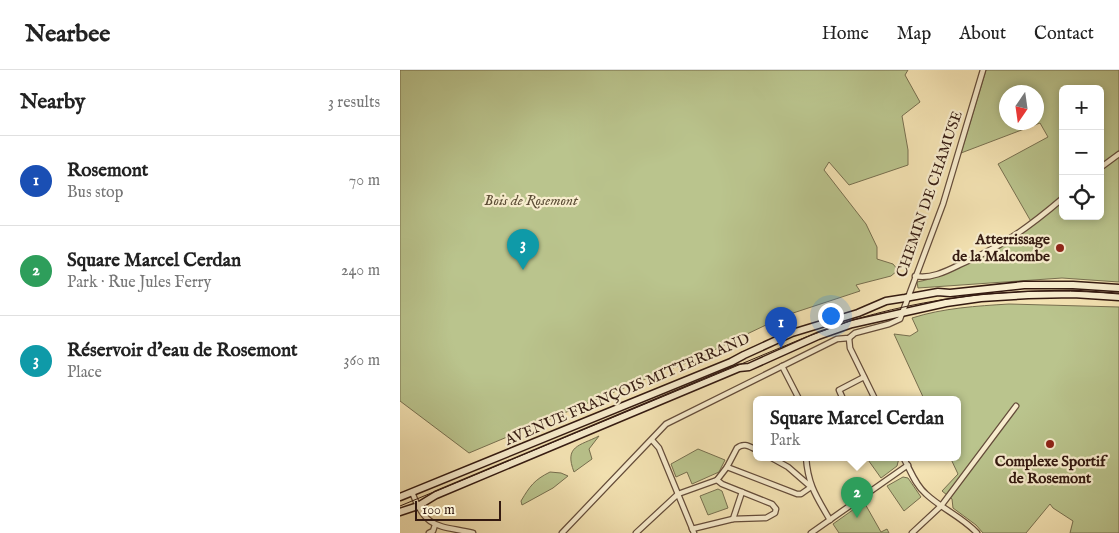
<!DOCTYPE html>
<html lang="en">
<head>
<meta charset="utf-8">
<style>
  :root { --surface:#fff; --page:#f6f6f6; --text:#222; --muted:#767676; --line:#e0e0e0; --accent:#8f2418 }
  body { margin:0; font-family:"IM FELL English",serif; background:var(--page); color:var(--text) }
  .controls { position:absolute; right:15px; top:15px; display:grid; overflow:hidden; border-radius:8px; box-shadow:0 2px 8px #0003 }
  .controls button { width:45px; height:45px; display:grid; place-items:center; padding:0; border:0; border-bottom:1px solid var(--line); background:var(--surface); color:var(--text); font:25px sans-serif }
  .compass { position:absolute; left:599px; top:15px; width:45px; height:45px; border-radius:50%; background:var(--surface); box-shadow:0 2px 8px #0003; rotate:193deg }
  .scale { position:absolute; left:15px; bottom:12px; width:86px; box-sizing:border-box; padding-left:5px; border:2px solid #341a11; border-top:0; font-size:14px; line-height:18px; white-space:nowrap; color:#341a11; -webkit-text-stroke:4px #f8edce; paint-order:stroke }
  .you { position:absolute; left:430px; top:245px; width:18px; height:18px; margin:-12px; border:4px solid #fff; border-radius:50%; background:#1a73e8; box-shadow:0 0 0 8px #1a73e833 }
  .badge { display:grid; place-items:center; width:32px; height:32px; border-radius:50%; background:var(--accent); color:#fff; font-size:16px; font-weight:700 }
  .pin { position:absolute; translate:-50% -41px; filter:drop-shadow(0 1px 2px #0008) }
  .pin::after { content:''; position:absolute; top:26px; width:18px; height:15px; background:inherit; clip-path:polygon(0 0,100% 0,50% 100%) }
  .popup { position:absolute; left:353px; top:326px; width:208px; height:65px; box-sizing:border-box; display:grid; place-content:center; border-radius:8px; background:var(--surface); filter:drop-shadow(0 1px 4px #0005); font-size:16px; white-space:nowrap; color:var(--muted) }
  .popup b { font-size:19px; color:var(--text) }
  .popup::after { content:''; position:absolute; left:50%; top:100%; margin-left:-10px; border:10px solid transparent; border-top-color:var(--surface) }
  .list { margin:0; padding:0; list-style:none }
  h2 { display:flex; justify-content:space-between; align-items:center; height:65px; margin:0; padding:0 20px; font-size:21px }
  h2 small { font-size:16px; font-weight:400; color:var(--muted) }
  .list li { display:grid; grid-template-columns:32px 1fr auto; gap:15px; align-items:center; box-sizing:border-box; height:90px; padding:0 20px; border-top:1px solid var(--line) }
  .list b { display:block; font-size:19px; white-space:nowrap }
  .list p { margin:0; font-size:16px; white-space:nowrap; color:var(--muted) }
  .list em { font-size:16px; font-style:normal; color:var(--muted) }
  .icon { flex:none; width:28px; height:28px; fill:none; stroke:currentColor; stroke-width:2; stroke-linecap:round; stroke-linejoin:round }
  .map { position:relative; flex:none; width:719px; height:463px; overflow:hidden }
  header { display:flex; align-items:center; gap:30px; box-sizing:border-box; height:70px; padding:0 25px; background:var(--surface); border-bottom:1px solid var(--line) }
  header strong { font-size:24px }
  nav { display:flex; gap:28px; margin-inline-start:auto; font-size:18px }
  main { display:flex }
  aside { flex:1; background:var(--surface) }
  .map>svg:first-child { display:block }
  .green { fill:#bac48d; stroke:#776f4f; fill-rule:evenodd }
  .lines { fill:none; stroke-linecap:round; stroke-linejoin:round }
  .minor-casing { stroke:#644c3a; stroke-width:7 }
  .secondary-casing { stroke:#341a11; stroke-width:9 }
  .minor { stroke:#f8edce; stroke-width:4.5 }
  .secondary { stroke:#f8edce; stroke-width:6 }
  .tram { stroke:#341a11; stroke-width:1 }
  .poi-dot { fill:#8f2418; stroke:#f8edce; stroke-width:2 }
  .labels { text-anchor:middle; stroke-width:4.5; stroke-linejoin:round; paint-order:stroke }
  .street-label { font-size:15px; fill:#341a11; stroke:#f8edce }
  .park-label { font-size:15px; font-style:italic; fill:#5c4d36; stroke:#f8edce }
  .poi-label { font-size:15px; font-weight:bold; fill:#341a11; stroke:#f8edce; text-anchor:end }
</style>
</head>
<body>
<header>
<strong>Nearbee</strong>
<nav><a>Home</a><a>Map</a><a>About</a><a>Contact</a></nav>
</header>
<main>
<aside>
<h2>Nearby<small>3 results</small></h2>
<ul class="list">
<li><span class="badge" style="background:#1a4fb4">1</span><div><b>Rosemont</b><p>Bus stop</p></div><em>70 m</em></li>
<li><span class="badge" style="background:#2e9e5b">2</span><div><b>Square Marcel Cerdan</b><p>Park · Rue Jules Ferry</p></div><em>240 m</em></li>
<li><span class="badge" style="background:#0f9aa8">3</span><div><b>Réservoir d'eau de Rosemont</b><p>Place</p></div><em>360 m</em></li>
</ul>
</aside>
<div class="map">
<svg width="719" height="463" viewBox="0 0 719 463">
  <rect width="100%" height="100%" fill="#f4e3b3"/>
  <filter id="stains"><feTurbulence type="fractalNoise" baseFrequency=".004" numOctaves="4"/><feColorMatrix values="0 0 0 0 .2 0 0 0 0 .09 0 0 0 0 .02 0 0 0 .5 -.17"/></filter>
  <radialGradient id="worn" r=".72"><stop offset=".6" stop-color="#630" stop-opacity="0"/><stop offset="1" stop-color="#630" stop-opacity=".3"/></radialGradient>
  <g class="green">
    <polygon points="0,0 508,0 505,5 520,32 502,46 508,80 508,95 449,115 429,92 424,100 466,154 477,177 477,189 493,194 498,200 491,206 456,215 460,221 387,245 326,274 297,289 257,304 69,383 0,331"/>
    <path d="M586 0H719V212L662 208 518 218 517 212C533 209 547 203 562 196 587 185 611 173 633 155L598 94 648 67 640 53 561 83ZM663 19H700V146H663ZM606 22H636V52H606Z"/>
    <path d="M609 234 719 237V463H670L673 451 653 438 650 434 626 463H583L576 455 553 438 552 429 542 421 558 404 550 387H557V329H524L494 264 510 266 518 261 512 248C543 238 577 236 609 234Z"/>
    <path d="M199 366 189 379 192 389 174 402C164 376 179 376 199 366Z"/>
    <polygon points="298,379 325,390 319,402 292,414 287,402 276,407 271,394"/>
    <polygon points="466,387 498,387 499,388 497,396 481,408"/>
    <path d="M150 402 161 403 168 406 153 418 122 435 121 431C130 416 134 410 150 402Z"/>
    <polygon points="503,407 508,408 521,427 504,441 487,416"/>
    <polygon points="318,419 322,421 328,438 308,445 300,426"/>
    <polygon points="464,432 481,462 487,459 489,463 439,463 433,454"/>
  </g>
  <g class="lines">
    <defs>
      <g id="minor">
        <polyline points="700,98 719,84"/>
        <path d="M515 206C530 209 545 202 559 195 601 177 628 158 663 128"/>
        <polyline points="449,268 450,278 475,329"/>
        <polyline points="382,296 399,329"/>
        <polyline points="443,329 439,320 464,307"/>
        <polyline points="252,370 259,378 294,463"/>
        <path d="M406 387C408 415 416 426 430 450"/>
        <path d="M503 387C510 399 515 415 526 424 542 439 562 447 577 463"/>
        <polyline points="327,397 397,424 401,424 411,417 388,397 370,387"/>
        <path d="M12 422C26 460 38 455 73 463"/>
        <polyline points="333,449 342,422"/>
        <polyline points="292,459 333,449 366,448 375,443 376,439 372,434 322,414 317,410"/>
        <polyline points="29,463 33,461 35,455"/>
        <polyline points="162,463 266,354 437,269 449,268 455,263 489,254 500,249 543,134 583,0"/>
        <path d="M236 463 278 424 317 410 327 397 337 378C344 372 350 377 357 380"/>
        <polyline points="411,463 508,395"/>
        <polyline points="512,463 541,436 616,336"/>
      </g>
      <g id="secondary">
        <polyline points="0,427 331,292 344,285 392,263 458,243 486,231 505,228 538,222 550,223 624,215 673,215 719,218"/>
        <polyline points="0,442 18,436 36,425 339,298 349,297 418,266 452,254 546,233 581,228 628,225 673,224 719,227"/>
      </g>
    </defs>
    <use href="#minor" class="minor-casing"/>
    <use href="#secondary" class="secondary-casing"/>
    <use href="#minor" class="minor"/>
    <use href="#secondary" class="secondary"/>
    <path class="tram" d="M0 436 406 267C424 261 442 253 460 248 543 224 633 216 719 224"/>
  </g>
  <g class="poi-dot">
    <circle cx="660" cy="178" r="5"/>
    <circle cx="650" cy="374" r="5"/>
  </g>
  <g class="labels">
    <g class="street-label">
      <text transform="translate(529 124) rotate(-71)" y="5">CHEMIN DE CHAMUSE</text>
      <text transform="translate(227 319) rotate(-23)" y="5">AVENUE FRANÇOIS MITTERRAND</text>
    </g>
    <g class="park-label">
      <text x="131" y="135">Bois de Rosemont</text>
    </g>
    <g class="poi-label">
      <text x="650" y="174">Atterrissage<tspan x="650" dy="17">de la Malcombe</tspan></text>
      <text x="650" y="396" text-anchor="middle">Complexe Sportif<tspan x="650" dy="17">de Rosemont</tspan></text>
    </g>
  </g>
  <rect width="100%" height="100%" filter="url(#stains)"/>
  <rect width="100%" height="100%" fill="url(#worn)"/>
</svg>
<div class="controls">
<button>+</button>
<button>−</button>
<button><svg class="icon" aria-label="locate" viewBox="0 0 24 24"><circle cx="12" cy="12" r="6"/><path d="M12 2v4M12 18v4M2 12h4M18 12h4"/></svg></button>
</div>
<svg class="compass" viewBox="-18 -18 36 36"><path d="M0-13l5 13h-10z" fill="#e53935"/><path d="M0 13l5-13h-10z" fill="#767676"/></svg>
<div class="scale">100 m</div>
<div class="you"></div>
<div class="pin badge" style="left:381px;top:278px;background:#1a4fb4">1</div>
<div class="pin badge" style="left:457px;top:448px;background:#2e9e5b">2</div>
<div class="popup"><b>Square Marcel Cerdan</b>Park</div>
<div class="pin badge" style="left:123px;top:200px;background:#0f9aa8">3</div>
</div>
</main>
</body>
</html>
